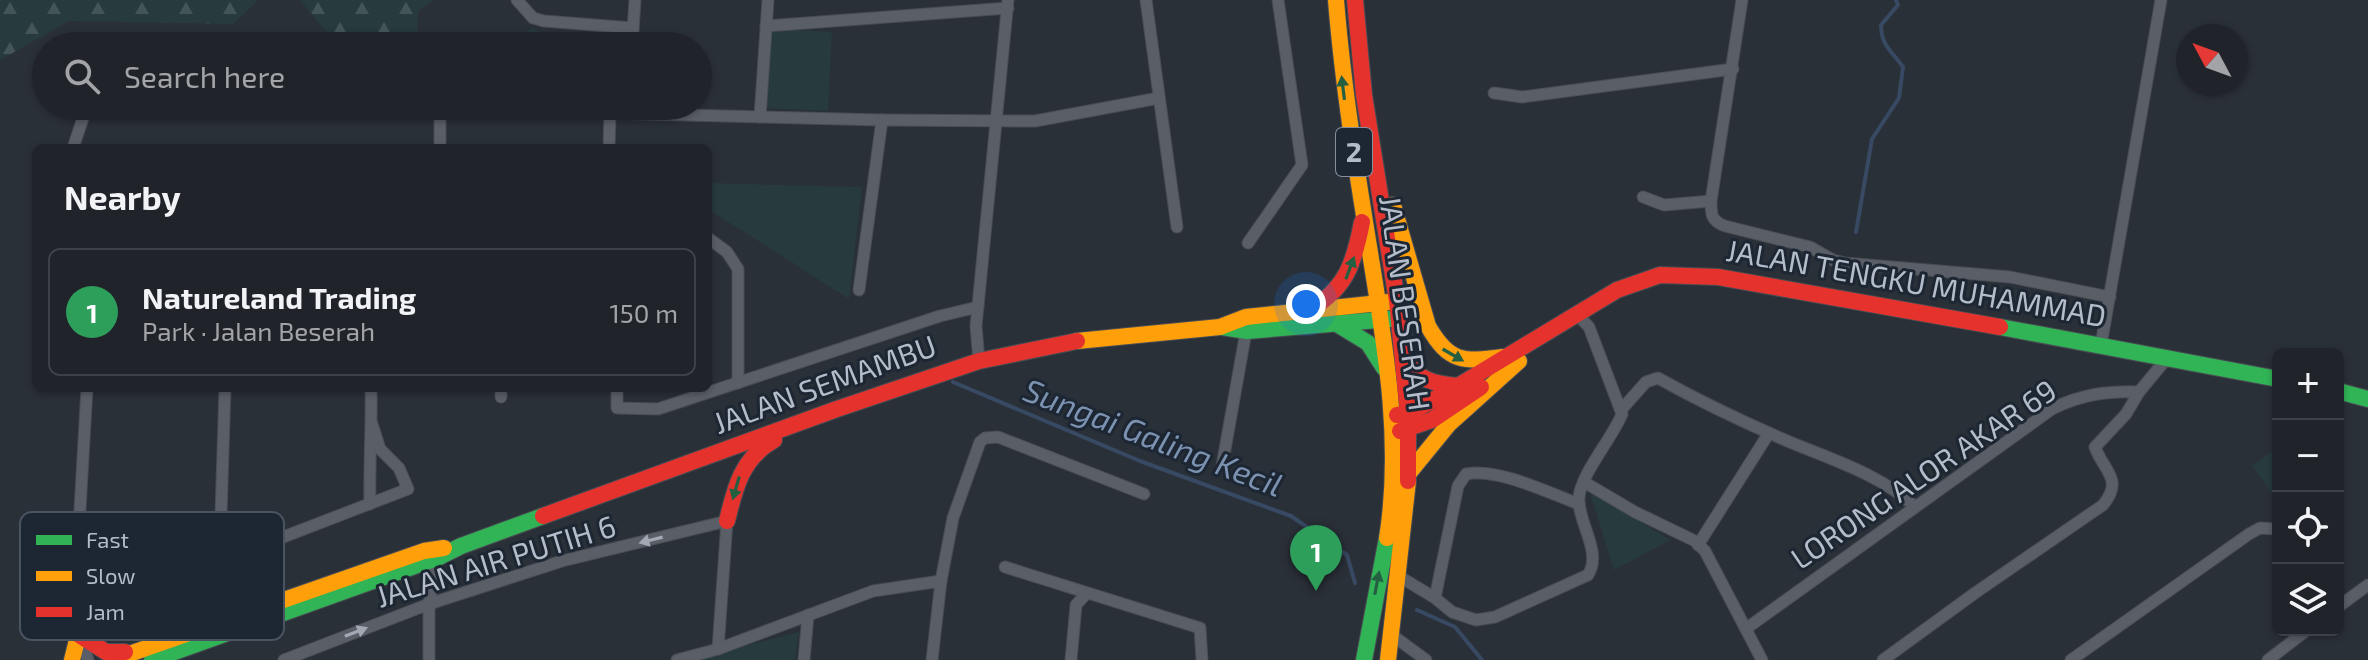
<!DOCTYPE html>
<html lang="en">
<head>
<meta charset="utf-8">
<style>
  :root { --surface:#20242a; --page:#282c32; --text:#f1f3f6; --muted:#a2a4a8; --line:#3d4147; --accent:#ea580c }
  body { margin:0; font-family:"Exo 2",sans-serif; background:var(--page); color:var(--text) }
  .controls { position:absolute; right:24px; bottom:24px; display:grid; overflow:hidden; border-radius:12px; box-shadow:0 2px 6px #0004 }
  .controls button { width:72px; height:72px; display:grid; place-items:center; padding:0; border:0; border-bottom:2px solid var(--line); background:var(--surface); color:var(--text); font:40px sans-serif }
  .compass { position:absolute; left:2176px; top:24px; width:72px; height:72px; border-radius:50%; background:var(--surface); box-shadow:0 2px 6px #0004; rotate:311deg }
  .you { position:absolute; left:1306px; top:304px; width:28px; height:28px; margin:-20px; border:6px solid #fff; border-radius:50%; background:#1a73e8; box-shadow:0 0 0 12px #1a73e833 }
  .badge { display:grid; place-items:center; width:52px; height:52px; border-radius:50%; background:var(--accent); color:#fff; font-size:26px; font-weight:700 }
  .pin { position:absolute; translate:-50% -66px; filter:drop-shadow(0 2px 4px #0008) }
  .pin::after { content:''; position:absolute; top:42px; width:28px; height:24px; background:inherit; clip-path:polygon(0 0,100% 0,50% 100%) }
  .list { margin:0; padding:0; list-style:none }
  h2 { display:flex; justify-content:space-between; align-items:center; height:104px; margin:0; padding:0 32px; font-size:34px }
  h2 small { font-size:26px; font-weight:400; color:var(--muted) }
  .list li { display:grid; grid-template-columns:52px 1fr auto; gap:24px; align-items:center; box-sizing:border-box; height:128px; margin:0 16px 16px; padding:0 16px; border:2px solid var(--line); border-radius:12px }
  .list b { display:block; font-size:30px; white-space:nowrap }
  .list p { margin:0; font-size:26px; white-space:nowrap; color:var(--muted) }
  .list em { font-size:26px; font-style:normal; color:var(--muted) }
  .icon { flex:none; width:44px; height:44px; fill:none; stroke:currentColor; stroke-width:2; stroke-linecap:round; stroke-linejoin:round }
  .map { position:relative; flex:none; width:2368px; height:660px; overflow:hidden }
  .search { position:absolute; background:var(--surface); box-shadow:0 2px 6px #0004; left:32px; top:32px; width:680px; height:88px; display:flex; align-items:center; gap:20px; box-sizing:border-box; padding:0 28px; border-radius:44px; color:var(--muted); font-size:30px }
  .panel { position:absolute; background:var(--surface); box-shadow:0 2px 6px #0004; left:32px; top:144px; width:680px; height:248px; border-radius:12px }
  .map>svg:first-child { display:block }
  .green { fill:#273a3e }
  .forest { fill:url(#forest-firs) }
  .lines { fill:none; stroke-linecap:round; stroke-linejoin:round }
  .stream { stroke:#384963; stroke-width:4 }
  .street-casing { stroke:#484c53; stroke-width:13 }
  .fast-casing { stroke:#484c53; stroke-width:18 }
  .slow-casing { stroke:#484c53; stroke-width:18 }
  .jam-casing { stroke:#484c53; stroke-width:18 }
  .street { stroke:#5a5e66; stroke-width:11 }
  .fast { stroke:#30b455; stroke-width:16 }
  .slow { stroke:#ff9f0a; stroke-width:16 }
  .jam { stroke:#e5322d; stroke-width:16 }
  .oneway { fill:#255f41 }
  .oneway2 { fill:#a2a9b5 }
  .labels { text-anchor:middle; stroke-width:6; stroke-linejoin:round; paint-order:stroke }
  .shield { fill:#1d2633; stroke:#878f9c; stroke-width:2 }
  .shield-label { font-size:28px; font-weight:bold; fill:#b4bcc9 }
  .street-label { font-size:30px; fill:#b4bcc9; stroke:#1d2633 }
  .water-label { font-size:32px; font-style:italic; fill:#7c92b1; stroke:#1d2633 }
  .key { fill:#1d2633; stroke:#4a5360; stroke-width:2 }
  .key-label { font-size:22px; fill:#b4bcc9 }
</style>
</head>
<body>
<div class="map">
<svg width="2368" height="660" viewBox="0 0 2368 660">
  <defs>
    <pattern id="forest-firs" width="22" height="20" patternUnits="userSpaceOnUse" patternTransform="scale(2)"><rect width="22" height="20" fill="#273a3e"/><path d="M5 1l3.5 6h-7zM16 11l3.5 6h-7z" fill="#445559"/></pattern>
  </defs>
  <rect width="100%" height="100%" fill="#2a3038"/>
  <g class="green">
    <polygon points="533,28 560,46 496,46"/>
    <polygon points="770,29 832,32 828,111 766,108"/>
    <polygon points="708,183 862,187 849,299 708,209"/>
    <polygon points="2278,447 2278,501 2252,466"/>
    <polygon points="1589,490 1670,540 1614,570"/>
    <polygon points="799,632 795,660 691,660"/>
  </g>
  <g class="forest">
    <polygon points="0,0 258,0 233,24 69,21 0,60"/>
    <polygon points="300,0 434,0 418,11 417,46 333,46 334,41"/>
  </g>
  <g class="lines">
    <g class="stream">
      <path d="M1856 232 1872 139 1899 98 1903 67C1892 51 1881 46 1881 25L1898 5 1896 0"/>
      <polyline points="953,382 1140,461 1291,516 1347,555 1355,583"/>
      <polyline points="1417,610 1455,627 1482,660"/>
    </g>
    <defs>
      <g id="street">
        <polyline points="517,0 533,18 544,21 633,28"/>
        <polyline points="1146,0 1177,227"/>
        <path d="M1742 0 1711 201C1711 214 1711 221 1725 226L1810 247 1833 260 1845 263 2010 277 2110 297"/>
        <polyline points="766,26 1008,8"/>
        <polyline points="632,46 635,0"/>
        <polyline points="1494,93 1522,97 1733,69"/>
        <polyline points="337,106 882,120 1035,121 1159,98"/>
        <polyline points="760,117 768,0"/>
        <polyline points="73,148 87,106"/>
        <polyline points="440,148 440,110"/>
        <polyline points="609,148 610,112"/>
        <polyline points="1643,197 1664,205 1711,201"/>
        <polyline points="708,238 727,252 738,269 738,383"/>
        <polyline points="1248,243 1302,165 1278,0"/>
        <polyline points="859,290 882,120"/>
        <polyline points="2101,345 2161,0"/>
        <polyline points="979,361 976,326 1008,0"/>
        <path d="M87 388 76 579 82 586 206 540C215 533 219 527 221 515L225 388"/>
        <polyline points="501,388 501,397"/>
        <polyline points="617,388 617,408 658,409 940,316 978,307"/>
        <path d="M1621 410 1646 382 1658 378C1699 401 1741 421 1785 440 1827 458 1881 474 1915 507"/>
        <polyline points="1222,466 1247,326"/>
        <polyline points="1584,482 1635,512 1695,541 1705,551 1762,660"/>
        <path d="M370 504C369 465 372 427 371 388"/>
        <polyline points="1698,545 1769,433"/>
        <polyline points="1005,567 1200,628 1202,660"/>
        <path d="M1397 575 1435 598 1452 612 1476 620 1495 617 1588 575C1603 552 1577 522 1579 497 1581 474 1613 437 1622 414L1589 327 1577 314"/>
        <path d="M1435 598 1458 486 1466 474C1499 468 1549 493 1579 504"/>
        <polyline points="2338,607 2368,585"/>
        <path d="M1747 628 2052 409C2081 394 2108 391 2139 392"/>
        <polyline points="1392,635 1426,660"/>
        <path d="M88 660C82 641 72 625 91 611L408 489 399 468 380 449 372 424"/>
        <polyline points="284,660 429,604 562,561 727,521 718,649"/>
        <polyline points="429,660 429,604 437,558"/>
        <polyline points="677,660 718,649 873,591 941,581"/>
        <polyline points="804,660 808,615"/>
        <polyline points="932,660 941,581 953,518 980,442 985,438 998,437 1144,494"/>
        <polyline points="1071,660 1076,605 1086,594"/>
        <path d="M1883 660 1975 593 2103 505C2124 479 2104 472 2095 447L2126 414 2139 392 2168 357"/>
        <polyline points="2071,660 2249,534 2260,528 2278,529"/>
        <polyline points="2268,660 2307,630"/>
      </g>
      <g id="fast">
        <polyline points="1337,324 1368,343 1384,368"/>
        <polyline points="1222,327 1247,331 1390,319"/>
        <polyline points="2000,327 2278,379"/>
        <polyline points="2338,391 2368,399"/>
        <polyline points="152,660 437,558 461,546 543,516"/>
        <polyline points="1364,660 1387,538"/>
      </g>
      <g id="slow">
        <path d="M1336 0C1343 87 1357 173 1371 259 1386 351 1402 445 1387 538"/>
        <path d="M1393 205 1428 326C1449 363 1463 362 1503 357"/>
        <polyline points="1077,341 1220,327 1246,317 1389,302"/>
        <polyline points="1409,473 1449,424 1519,361"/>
        <polyline points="72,660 79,632"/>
        <polyline points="112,660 424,551 444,548"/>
        <polyline points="1388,660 1408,481"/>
      </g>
      <g id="jam">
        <polyline points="1355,0 1364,95 1397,301 1408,414 1408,481"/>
        <path d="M1310 310C1347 287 1354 263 1362 222"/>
        <path d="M1404 358C1417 380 1434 384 1458 386"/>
        <polyline points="1397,415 1408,414 1458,386 1617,290 1660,275 1718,277 2000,327"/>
        <polyline points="1400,431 1432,420 1481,387"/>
        <polyline points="543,516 837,409 979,361 1077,341"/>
        <path d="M727 521C735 487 742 458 774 440"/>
        <polyline points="79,635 106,652 125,652"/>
      </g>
    </defs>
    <use href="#street" class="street-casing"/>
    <use href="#fast" class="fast-casing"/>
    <use href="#slow" class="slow-casing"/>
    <use href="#jam" class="jam-casing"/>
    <use href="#street" class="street"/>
    <use href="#fast" class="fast"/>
    <use href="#slow" class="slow"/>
    <use href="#jam" class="jam"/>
  </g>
  <defs><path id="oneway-solid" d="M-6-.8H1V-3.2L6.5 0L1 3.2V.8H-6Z" transform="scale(2)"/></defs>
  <g class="oneway">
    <use href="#oneway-solid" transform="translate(1343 88) rotate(-97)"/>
    <use href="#oneway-solid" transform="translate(1350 268) rotate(-69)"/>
    <use href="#oneway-solid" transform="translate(1453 355) rotate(30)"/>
    <use href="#oneway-solid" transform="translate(736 488) rotate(106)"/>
    <use href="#oneway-solid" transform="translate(1377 583) rotate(-79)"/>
  </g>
  <g class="oneway2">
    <use href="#oneway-solid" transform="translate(651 540) rotate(166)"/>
    <use href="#oneway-solid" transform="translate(356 632) rotate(-21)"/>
  </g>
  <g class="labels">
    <rect class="shield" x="1336" y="128" width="36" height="48" rx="6"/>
    <g class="shield-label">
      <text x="1354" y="162">2</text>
    </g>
    <g class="street-label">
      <text transform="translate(1916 284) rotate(10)" y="10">JALAN TENGKU MUHAMMAD</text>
      <text transform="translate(1404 303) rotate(82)" y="10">JALAN BESERAH</text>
      <text transform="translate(825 385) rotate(-20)" y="10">JALAN SEMAMBU</text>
      <text transform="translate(1924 475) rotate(-34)" y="10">LORONG ALOR AKAR 69</text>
      <text transform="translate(496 562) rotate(-17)" y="10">JALAN AIR PUTIH 6</text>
    </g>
    <g class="water-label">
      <text transform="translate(1153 438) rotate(21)" y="11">Sungai Galing Kecil</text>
    </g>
  </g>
  <rect x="20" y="512" width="264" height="128" rx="12" class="key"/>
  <rect x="36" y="535" width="36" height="10" fill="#30b455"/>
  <rect x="36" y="571" width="36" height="10" fill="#ff9f0a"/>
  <rect x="36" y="607" width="36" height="10" fill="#e5322d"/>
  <g class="key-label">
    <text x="86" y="548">Fast</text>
    <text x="86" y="584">Slow</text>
    <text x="86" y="620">Jam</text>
  </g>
</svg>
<div class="controls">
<button>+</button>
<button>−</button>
<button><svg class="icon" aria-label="locate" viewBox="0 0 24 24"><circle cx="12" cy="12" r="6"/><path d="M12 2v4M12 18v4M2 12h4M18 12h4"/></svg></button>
<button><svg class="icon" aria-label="layers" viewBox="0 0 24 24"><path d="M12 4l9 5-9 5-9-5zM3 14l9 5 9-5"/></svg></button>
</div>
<svg class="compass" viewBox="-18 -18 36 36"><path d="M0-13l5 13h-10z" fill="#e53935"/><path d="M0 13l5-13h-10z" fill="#a2a4a8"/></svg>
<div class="you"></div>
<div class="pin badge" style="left:1316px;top:591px;background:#2e9e5b">1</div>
<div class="search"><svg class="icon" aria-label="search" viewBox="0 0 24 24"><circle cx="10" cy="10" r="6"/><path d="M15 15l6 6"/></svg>Search here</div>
<section class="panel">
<h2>Nearby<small></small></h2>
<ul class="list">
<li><span class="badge" style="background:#2e9e5b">1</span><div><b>Natureland Trading</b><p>Park · Jalan Beserah</p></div><em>150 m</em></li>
</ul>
</section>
</div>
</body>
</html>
